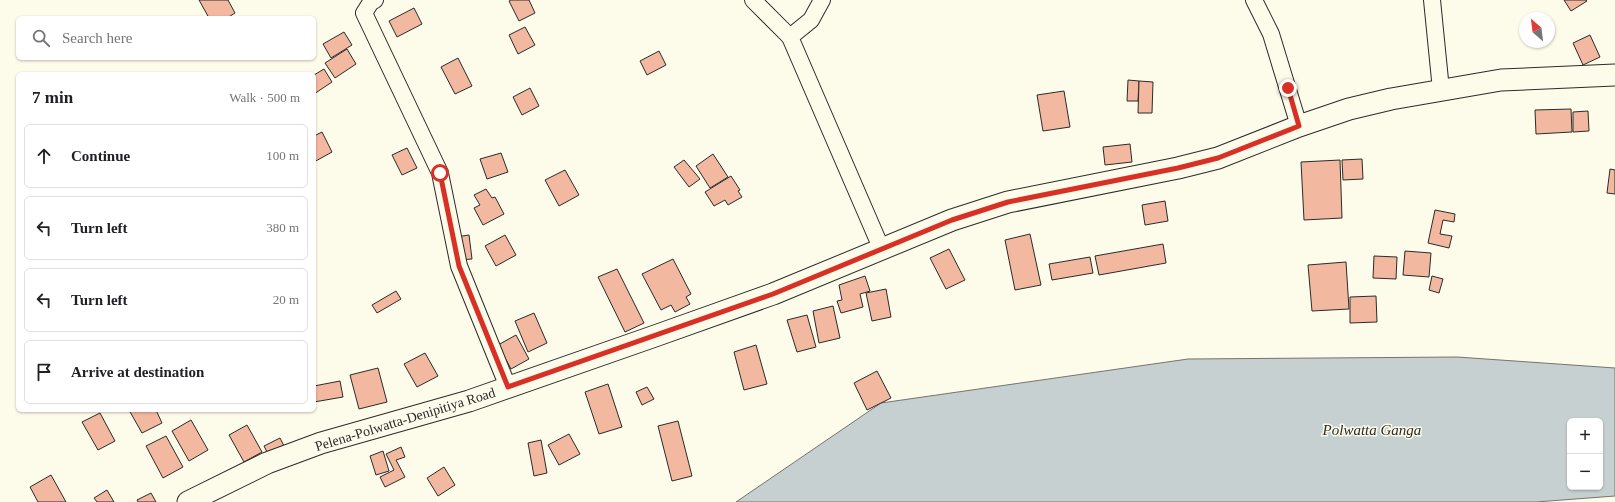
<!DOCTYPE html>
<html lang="en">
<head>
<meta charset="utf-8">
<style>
  :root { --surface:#fff; --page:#f6f6f6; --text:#202124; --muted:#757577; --line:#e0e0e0 }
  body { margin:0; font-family:Georgia,serif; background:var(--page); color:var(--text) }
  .controls { position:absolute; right:12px; bottom:12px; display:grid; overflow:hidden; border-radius:6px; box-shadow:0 1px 3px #0004 }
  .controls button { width:36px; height:36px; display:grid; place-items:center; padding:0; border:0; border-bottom:1px solid var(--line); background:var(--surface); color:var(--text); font:20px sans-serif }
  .compass { position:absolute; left:1519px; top:12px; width:36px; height:36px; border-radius:50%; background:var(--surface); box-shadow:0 1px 3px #0004; rotate:332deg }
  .stop { position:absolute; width:12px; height:12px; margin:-9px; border:3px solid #d93025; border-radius:50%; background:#fff }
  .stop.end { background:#d93025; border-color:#fff; box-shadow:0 1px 4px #0008 }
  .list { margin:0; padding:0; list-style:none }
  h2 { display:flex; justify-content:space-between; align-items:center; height:52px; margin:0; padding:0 16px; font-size:17px }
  h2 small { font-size:13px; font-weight:400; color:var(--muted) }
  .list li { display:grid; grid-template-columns:26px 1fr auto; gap:12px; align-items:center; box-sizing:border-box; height:64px; margin:0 8px 8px; padding:0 8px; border:1px solid var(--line); border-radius:6px }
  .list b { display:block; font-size:15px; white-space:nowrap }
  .list em { font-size:13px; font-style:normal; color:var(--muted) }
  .icon { flex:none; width:22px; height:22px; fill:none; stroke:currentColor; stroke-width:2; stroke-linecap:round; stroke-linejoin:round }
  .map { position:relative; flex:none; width:1615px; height:502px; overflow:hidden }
  .search { position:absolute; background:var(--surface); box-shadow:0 1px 3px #0004; left:16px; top:16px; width:300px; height:44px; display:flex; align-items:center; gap:10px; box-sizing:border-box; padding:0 14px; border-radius:6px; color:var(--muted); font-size:15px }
  .panel { position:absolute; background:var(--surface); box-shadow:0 1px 3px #0004; left:16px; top:72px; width:300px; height:340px; border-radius:6px }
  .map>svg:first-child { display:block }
  .water { fill:#c7d0d0; stroke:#74746e; fill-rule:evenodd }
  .building { fill:#f2b8a0; stroke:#2b2b2b }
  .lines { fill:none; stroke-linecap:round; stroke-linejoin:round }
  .minor-casing { stroke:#2b2b2b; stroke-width:18 }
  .major-casing { stroke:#2b2b2b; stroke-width:23 }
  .minor { stroke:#fdfbea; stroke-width:16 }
  .major { stroke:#fdfbea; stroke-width:21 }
  .route { stroke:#d93025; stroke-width:5 }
  .labels { text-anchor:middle; stroke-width:3; stroke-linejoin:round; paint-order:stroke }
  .street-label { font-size:14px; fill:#2b2b2b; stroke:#fdfbea }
  .water-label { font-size:15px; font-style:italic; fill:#2b2b2b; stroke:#fdfbea }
</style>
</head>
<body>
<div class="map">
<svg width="1615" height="502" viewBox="0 0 1615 502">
  <rect width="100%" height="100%" fill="#fdfbea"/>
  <path class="water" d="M1457 357 1615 368V496L1536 502H736L881 403 1188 359ZM1570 421H1600V487H1570Z"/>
  <g class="building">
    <polygon points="199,0 228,0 235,13 227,18 209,18"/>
    <polygon points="511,0 529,0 535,13 519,21 509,1"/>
    <polygon points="1564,0 1586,0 1587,1 1571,11"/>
    <polygon points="414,8 422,24 397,37 389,21"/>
    <polygon points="525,27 535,45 518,54 509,35"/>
    <polygon points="344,32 352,45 331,58 323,44"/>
    <polygon points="1590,35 1600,57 1583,65 1573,43"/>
    <polygon points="347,49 356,64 335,78 325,63"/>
    <polygon points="659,51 666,65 647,75 640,61"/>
    <polygon points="458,58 472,86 455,94 441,67"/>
    <polygon points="324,69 332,82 314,94 314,75"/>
    <polygon points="1128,80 1139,81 1138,101 1127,101"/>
    <polygon points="1139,81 1153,82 1152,113 1138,113"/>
    <polygon points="530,88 539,106 522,115 513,97"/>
    <polygon points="1064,91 1070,127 1043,131 1037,95"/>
    <polygon points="1571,109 1572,132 1536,134 1535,110"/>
    <polygon points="1588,111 1589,131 1573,132 1573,112"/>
    <polygon points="322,132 332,152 314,162 314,136"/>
    <polygon points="1130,144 1132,162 1105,165 1103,147"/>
    <polygon points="407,148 417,168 402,175 392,155"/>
    <polygon points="501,153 508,172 487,179 480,159"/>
    <polygon points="713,154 728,177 710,188 696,166"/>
    <polygon points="1362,159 1363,179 1343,180 1342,160"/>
    <polygon points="684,160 700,179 689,187 674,167"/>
    <polygon points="1340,160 1342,218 1304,220 1301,162"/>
    <polygon points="1610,169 1615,170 1615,194 1607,193"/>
    <polygon points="565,170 579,195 559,206 545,180"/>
    <polygon points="731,176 740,190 738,191 742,197 728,205 725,200 714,206 705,192"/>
    <polygon points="486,189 492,198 495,197 504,214 483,225 474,208 480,205 474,195"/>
    <polygon points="1165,201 1168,221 1145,225 1142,205"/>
    <polygon points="1435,210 1455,214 1454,222 1443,220 1440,234 1452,236 1449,248 1428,243"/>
    <polygon points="1030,234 1041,285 1015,290 1005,240"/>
    <polygon points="469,235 472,259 459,260 456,237"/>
    <polygon points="505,235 516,255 496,266 485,246"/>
    <polygon points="1163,244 1166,263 1099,275 1095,256"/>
    <polygon points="949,249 965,280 946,289 930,258"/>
    <polygon points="1405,251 1431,253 1429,277 1403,275"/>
    <polygon points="1374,256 1397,257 1396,279 1373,278"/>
    <polygon points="1090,257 1093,273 1052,280 1049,264"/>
    <polygon points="673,259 691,294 686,297 690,304 675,312 671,305 661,310 642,274"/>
    <polygon points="1346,262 1349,309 1312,311 1308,265"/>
    <polygon points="617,269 644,323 625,332 598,277"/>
    <polygon points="865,276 870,291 860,294 863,307 841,313 837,301 842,300 839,285"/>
    <polygon points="1432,276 1443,279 1439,293 1429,290"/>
    <polygon points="886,289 891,317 872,321 866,293"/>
    <polygon points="396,291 401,299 377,313 372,305"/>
    <polygon points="1376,296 1377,322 1350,323 1350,297"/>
    <polygon points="833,306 840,338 819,343 813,311"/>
    <polygon points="534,313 547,343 528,352 515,321"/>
    <polygon points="807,315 816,347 797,352 787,320"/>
    <polygon points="516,335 529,359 511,369 498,345"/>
    <polygon points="756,345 767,384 744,390 734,352"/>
    <polygon points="425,353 438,376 417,387 404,364"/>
    <polygon points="378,368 387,402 359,409 350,375"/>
    <polygon points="877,371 891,398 867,410 854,383"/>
    <polygon points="340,381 343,397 314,402 314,386"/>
    <polygon points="608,384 622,427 599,434 585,392"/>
    <polygon points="647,387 654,399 642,405 636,392"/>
    <polygon points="129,410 156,410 162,423 142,433"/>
    <polygon points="100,413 115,441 98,450 82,422"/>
    <polygon points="191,420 208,450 189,461 172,431"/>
    <polygon points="678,421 692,476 672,481 658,426"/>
    <polygon points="247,425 262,452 244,462 229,435"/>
    <polygon points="569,434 580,454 559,465 548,445"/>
    <polygon points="166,436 183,467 163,478 146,446"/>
    <polygon points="280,438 286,450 270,458 264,446"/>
    <polygon points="541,440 547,473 534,476 528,443"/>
    <polygon points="401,447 405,457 396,460 405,477 385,487 380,477 394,470 386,454"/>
    <polygon points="383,451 389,471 376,475 370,456"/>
    <polygon points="444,467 455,485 438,496 427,478"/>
    <polygon points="51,475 66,502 38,502 30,487"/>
    <polygon points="107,490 114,502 97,502 94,498"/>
    <polygon points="151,493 156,502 138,502 137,500"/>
  </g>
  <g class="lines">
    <defs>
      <g id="minor">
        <polyline points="375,0 371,2 364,13 440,173 459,266 508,387"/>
        <polyline points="753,0 790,37 882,250"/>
        <polyline points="1254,0 1271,34 1299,126"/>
        <polyline points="1432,0 1441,90"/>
        <polyline points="790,37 811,20 822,0"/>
      </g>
      <polyline id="major" points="188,502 267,463 321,443 469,401 655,336 773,294 952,220 1008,202 1178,168 1218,158 1299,126 1349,109 1391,99 1501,80 1615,75"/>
    </defs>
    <use href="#minor" class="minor-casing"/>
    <use href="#major" class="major-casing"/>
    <use href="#minor" class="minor"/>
    <use href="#major" class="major"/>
  </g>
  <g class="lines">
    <polyline class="route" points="440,173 459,266 508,387 773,294 952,220 1008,202 1178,168 1218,158 1299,126 1288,88"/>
  </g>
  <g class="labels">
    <g class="street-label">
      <text transform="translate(405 419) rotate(-17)" y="5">Pelena-Polwatta-Denipitiya Road</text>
    </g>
    <g class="water-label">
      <text x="1372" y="435">Polwatta Ganga</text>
    </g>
  </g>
</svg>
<div class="controls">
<button>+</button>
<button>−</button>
</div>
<svg class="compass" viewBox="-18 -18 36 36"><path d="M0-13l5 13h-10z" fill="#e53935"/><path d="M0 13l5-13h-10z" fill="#757577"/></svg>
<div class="stop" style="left:440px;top:173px"></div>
<div class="stop end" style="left:1288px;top:88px"></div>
<div class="search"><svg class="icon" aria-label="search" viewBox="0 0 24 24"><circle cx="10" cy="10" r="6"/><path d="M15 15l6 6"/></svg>Search here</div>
<section class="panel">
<h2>7 min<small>Walk · 500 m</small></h2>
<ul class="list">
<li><svg class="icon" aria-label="ahead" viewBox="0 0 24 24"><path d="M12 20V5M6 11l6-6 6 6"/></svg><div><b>Continue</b></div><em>100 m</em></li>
<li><svg class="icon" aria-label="left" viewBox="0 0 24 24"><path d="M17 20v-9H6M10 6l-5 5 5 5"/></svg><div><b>Turn left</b></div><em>380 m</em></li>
<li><svg class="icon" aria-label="left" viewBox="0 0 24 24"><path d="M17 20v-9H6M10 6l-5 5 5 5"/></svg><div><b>Turn left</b></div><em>20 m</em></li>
<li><svg class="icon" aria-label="arrive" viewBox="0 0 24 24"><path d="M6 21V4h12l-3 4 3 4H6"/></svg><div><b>Arrive at destination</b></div></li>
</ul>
</section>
</div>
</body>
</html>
